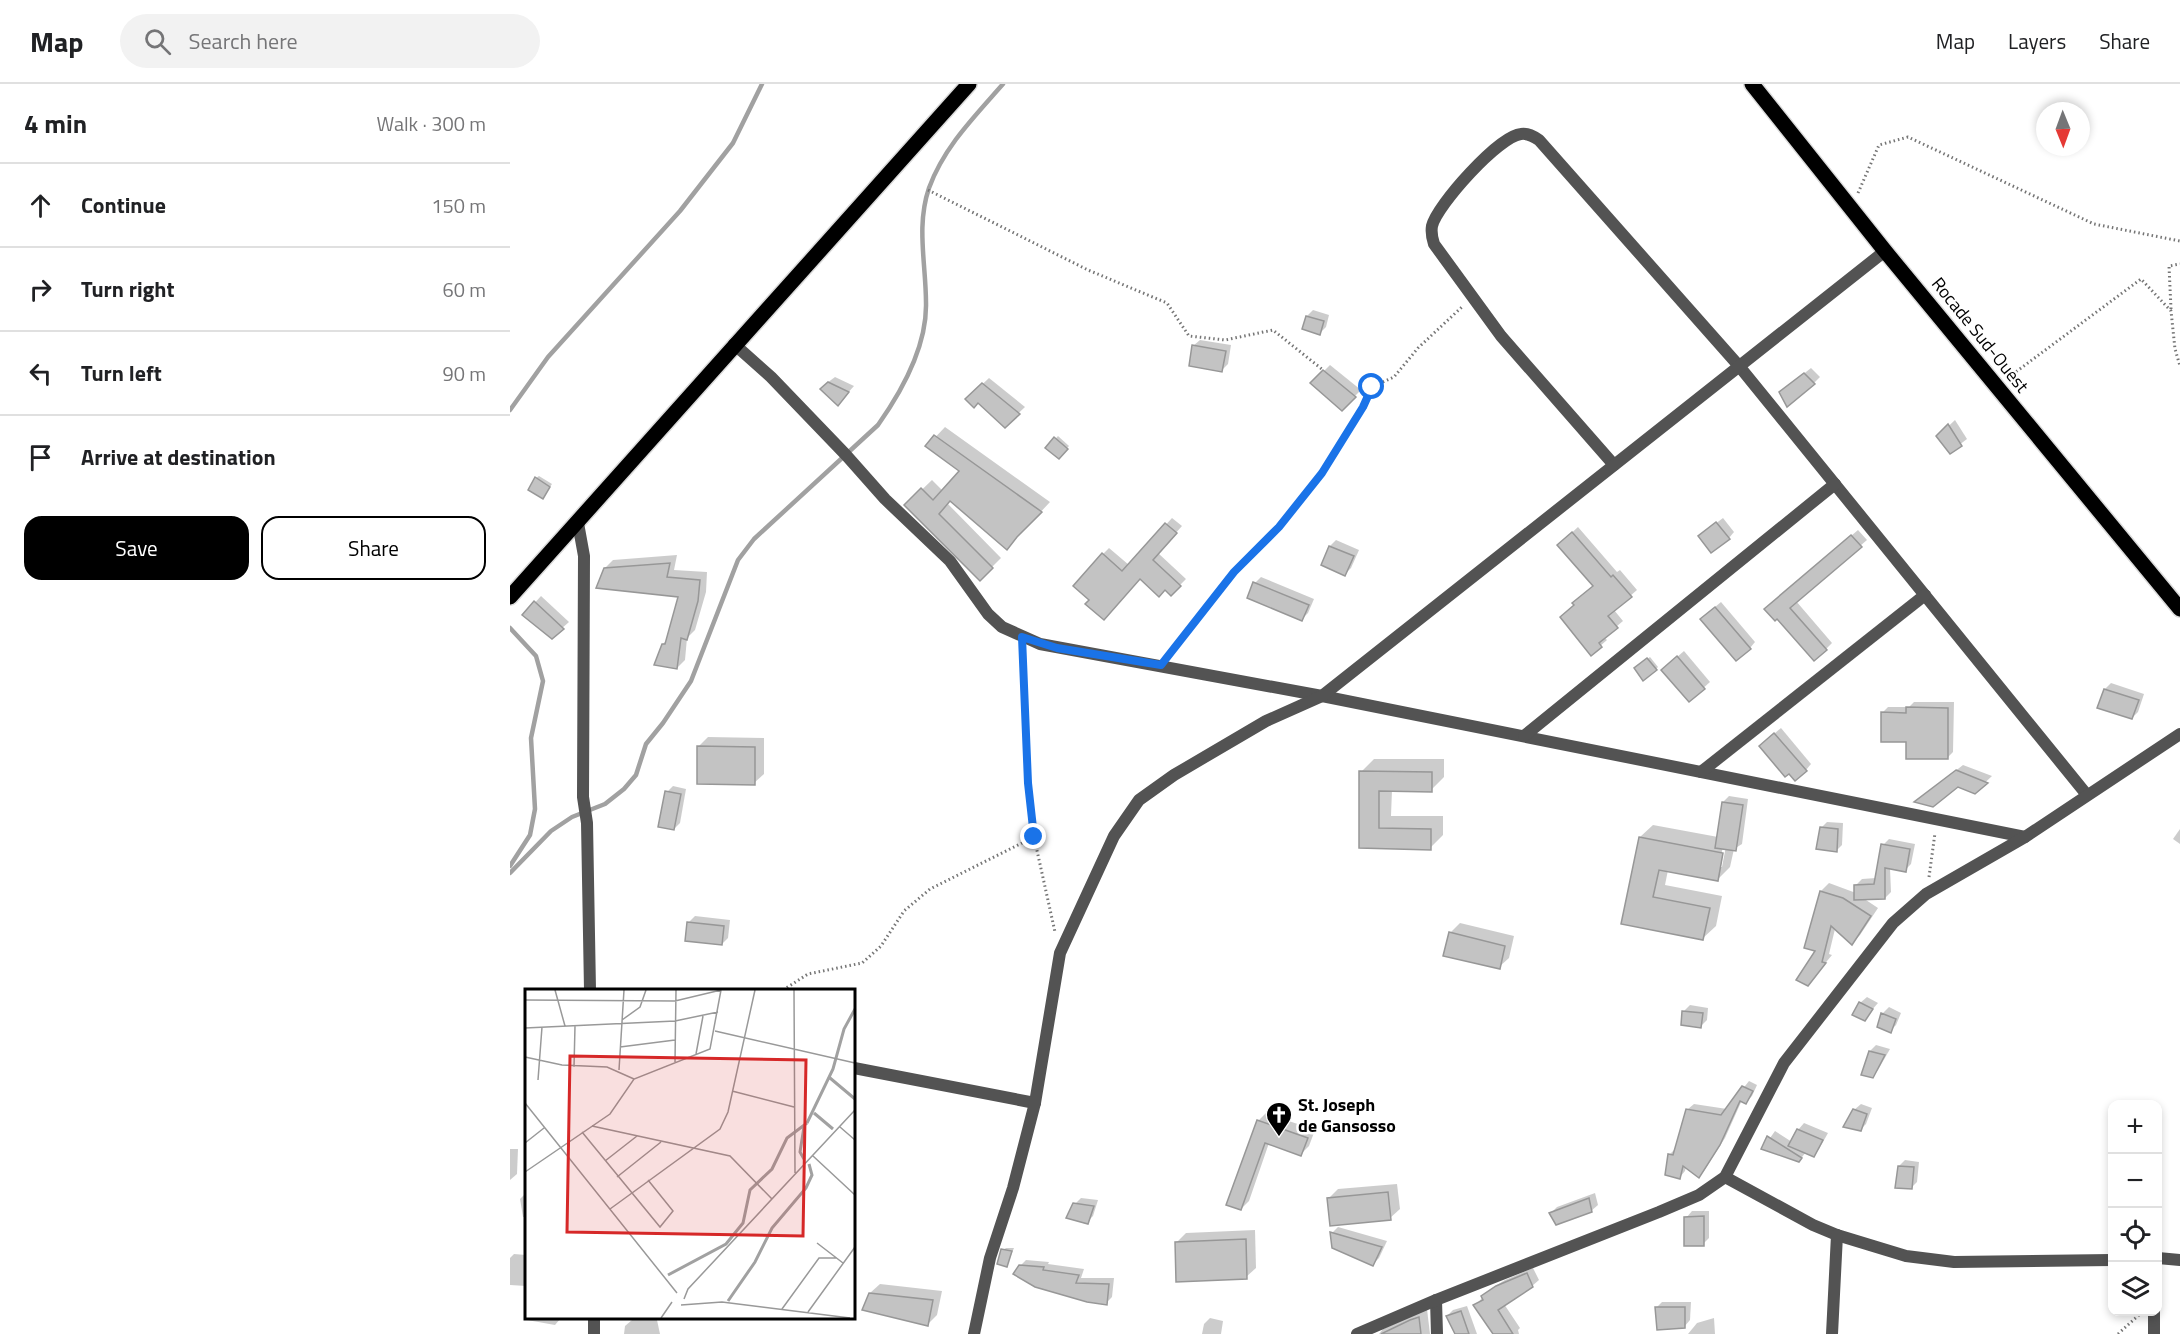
<!DOCTYPE html>
<html lang="en">
<head>
<meta charset="utf-8">
<style>
  :root { --surface:#fff; --page:#f2f2f2; --text:#202124; --muted:#757577; --line:#e0e0e0; --accent:#000 }
  body { margin:0; font-family:"Titillium Web",sans-serif; background:var(--page); color:var(--text) }
  .controls { position:absolute; right:18px; bottom:18px; display:grid; overflow:hidden; border-radius:12px; box-shadow:0 3px 9px #0003 }
  .controls button { width:54px; height:54px; display:grid; place-items:center; padding:0; border:0; border-bottom:2px solid var(--line); background:var(--surface); color:var(--text); font:30px sans-serif }
  .compass { position:absolute; left:1526px; top:18px; width:54px; height:54px; border-radius:50%; background:var(--surface); box-shadow:0 3px 9px #0003; rotate:179deg }
  .stop { position:absolute; width:18px; height:18px; margin:-14px; border:4px solid #1a73e8; border-radius:50%; background:#fff }
  .stop.end { background:#1a73e8; border-color:#fff; box-shadow:0 2px 6px #0008 }
  .list { margin:0; padding:0; list-style:none }
  h2 { display:flex; justify-content:space-between; align-items:center; height:78px; margin:0; padding:0 24px; font-size:26px }
  h2 small { font-size:20px; font-weight:400; color:var(--muted) }
  .list li { display:grid; grid-template-columns:39px 1fr auto; gap:18px; align-items:center; box-sizing:border-box; height:84px; padding:0 24px; border-top:2px solid var(--line) }
  .list b { display:block; font-size:22px; white-space:nowrap }
  .list em { font-size:20px; font-style:normal; color:var(--muted) }
  .actions { display:flex; gap:12px; padding:18px 24px }
  .actions a { flex:1; padding:14px 0; border:2px solid var(--accent); border-radius:18px; text-align:center; font-size:21px; color:var(--accent) }
  .actions .main { background:var(--accent); color:#fff }
  .icon { flex:none; width:33px; height:33px; fill:none; stroke:currentColor; stroke-width:2; stroke-linecap:round; stroke-linejoin:round }
  .map { position:relative; flex:none; width:1670px; height:1250px; overflow:hidden }
  header { display:flex; align-items:center; gap:36px; box-sizing:border-box; height:84px; padding:0 30px; background:var(--surface); border-bottom:2px solid var(--line) }
  header strong { font-size:28px }
  nav { display:flex; gap:33px; margin-inline-start:auto; font-size:21px }
  .search { width:420px; height:54px; background:var(--page); display:flex; align-items:center; gap:15px; box-sizing:border-box; padding:0 21px; border-radius:33px; color:var(--muted); font-size:22px }
  main { display:flex }
  aside { flex:1; background:var(--surface) }
  .map>svg:first-child { display:block }
  .shadow { fill:#0003; fill-rule:evenodd }
  .lines { fill:none; stroke-linecap:round; stroke-linejoin:round }
  .stream { stroke:#a1a1a1; stroke-width:4.5 }
  .building { fill:#c3c3c3; stroke:#979797; stroke-width:1.5 }
  .primary-casing { stroke:#dbdbdb; stroke-width:18 }
  .path { stroke:#757575; stroke-width:3; stroke-dasharray:1.5 3; stroke-linecap:butt }
  .minor { stroke:#535353; stroke-width:12 }
  .tertiary { stroke:#535353; stroke-width:12 }
  .primary { stroke:#000; stroke-width:15 }
  .route { stroke:#1a73e8; stroke-width:8 }
  .labels { text-anchor:middle; stroke-width:5; stroke-linejoin:round; paint-order:stroke }
  .street-label { font-size:18px; fill:#000; stroke:#fff }
  .poi-label { font-size:18px; font-weight:bold; fill:#000; stroke:#fff; text-anchor:start }
  .inset-river { fill:none; stroke:#a1a1a1; stroke-width:3 }
  .inset-road { fill:none; stroke:#999; stroke-width:1.5 }
  .view { fill:#d62828; fill-opacity:0.15; stroke:#d62828; stroke-width:3 }
  .inset-edge { fill:none; stroke:#000; stroke-width:3 }
</style>
</head>
<body>
<header>
<strong>Map</strong>
<div class="search"><svg class="icon" aria-label="search" viewBox="0 0 24 24"><circle cx="10" cy="10" r="6"/><path d="M15 15l6 6"/></svg>Search here</div>
<nav><a>Map</a><a>Layers</a><a>Share</a></nav>
</header>
<main>
<aside>
<h2>4 min<small>Walk · 300 m</small></h2>
<ul class="list">
<li><svg class="icon" aria-label="ahead" viewBox="0 0 24 24"><path d="M12 20V5M6 11l6-6 6 6"/></svg><div><b>Continue</b></div><em>150 m</em></li>
<li><svg class="icon" aria-label="right" viewBox="0 0 24 24"><path d="M7 20v-9h11M14 6l5 5-5 5"/></svg><div><b>Turn right</b></div><em>60 m</em></li>
<li><svg class="icon" aria-label="left" viewBox="0 0 24 24"><path d="M17 20v-9H6M10 6l-5 5 5 5"/></svg><div><b>Turn left</b></div><em>90 m</em></li>
<li><svg class="icon" aria-label="arrive" viewBox="0 0 24 24"><path d="M6 21V4h12l-3 4 3 4H6"/></svg><div><b>Arrive at destination</b></div></li>
</ul>
<div class="actions"><a class="main">Save</a><a>Share</a></div>
</aside>
<div class="map">
<svg width="1670" height="1250" viewBox="0 0 1670 1250">
  <rect width="100%" height="100%" fill="#fff"/>
  <g class="shadow">
    <polygon points="803,226 819,231 816,243 810,249 797,232"/>
    <polygon points="690,256 721,261 718,280 712,286 683,262"/>
    <polygon points="820,281 851,306 832,325 802,299"/>
    <polygon points="1301,284 1310,293 1304,299 1271,308"/>
    <polygon points="325,293 344,302 328,320 317,299"/>
    <polygon points="479,294 515,323 495,342 468,318 463,309"/>
    <polygon points="1445,336 1457,355 1440,368 1428,352"/>
    <polygon points="435,343 540,418 497,464 441,415 437,419 491,474 470,495 396,421 422,396 433,407 451,387 417,362"/>
    <polygon points="548,352 559,362 549,373 537,364"/>
    <polygon points="29,392 42,400 35,410 26,394"/>
    <polygon points="662,434 672,442 648,469 676,495 661,510 655,504 630,494 581,516 593,470 599,464 619,481"/>
    <polygon points="1213,434 1224,448 1219,454 1196,447"/>
    <polygon points="1068,443 1107,488 1110,486 1127,506 1104,526 1113,537 1094,553 1097,556 1081,570 1064,519 1084,501 1055,455"/>
    <polygon points="1348,446 1357,456 1286,517 1322,559 1316,565 1262,519"/>
    <polygon points="826,456 849,466 841,484 835,490 813,481 820,462"/>
    <polygon points="167,471 164,486 197,488 196,508 185,546 177,554 175,576 167,584 153,560 157,556 170,512 95,484 103,476"/>
    <polygon points="751,493 804,515 798,529 792,535 745,499"/>
    <polygon points="31,512 59,538 42,553 14,531"/>
    <polygon points="1211,518 1245,558 1240,564 1198,529"/>
    <polygon points="1174,567 1200,598 1180,616 1159,580"/>
    <polygon points="1140,573 1148,583 1146,585 1128,582"/>
    <polygon points="1601,599 1634,610 1628,628 1622,634 1595,605"/>
    <polygon points="1404,618 1444,618 1443,668 1437,674 1398,656 1372,629 1378,623 1399,623"/>
    <polygon points="1271,644 1301,680 1296,686 1257,656"/>
    <polygon points="198,653 254,654 254,690 244,699 188,663"/>
    <polygon points="864,675 934,675 934,693 921,706 882,706 881,732 933,732 933,751 920,764 850,763 851,688"/>
    <polygon points="1453,681 1482,692 1465,708 1448,701 1407,717"/>
    <polygon points="163,702 176,705 170,739 164,745 157,708"/>
    <path d="M1219 712 1238 715 1232 760 1224 765 1220 783 1207 796 1158 786 1155 801 1212 812 1206 842 1193 854 1113 839 1130 753 1143 741 1208 753 1213 718ZM1213 762H1216L1212 783H1209Z"/>
    <polygon points="1317,738 1333,739 1332,761 1326,767 1311,744"/>
    <polygon points="1670,745 1670,760 1663,755"/>
    <polygon points="1379,755 1405,760 1401,780 1395,786 1380,784 1381,808 1375,814 1353,814 1368,824 1350,851 1342,859 1325,845 1319,870 1322,871 1298,900 1307,866 1296,863 1311,807 1319,799 1346,809 1346,801 1352,795 1366,794 1373,761"/>
    <polygon points="185,832 220,836 218,854 212,860 179,838"/>
    <polygon points="950,839 1004,852 999,874 989,883 940,849"/>
    <polygon points="1357,913 1368,919 1354,935 1350,919"/>
    <polygon points="1180,921 1198,924 1197,936 1191,942 1174,927"/>
    <polygon points="1379,923 1391,929 1386,941 1380,947 1368,942 1373,929"/>
    <polygon points="1366,961 1380,965 1368,986 1362,993 1360,967"/>
    <polygon points="1239,997 1247,1001 1242,1012 1236,1018 1232,1016 1215,1054 1194,1087 1189,1092 1176,1083 1175,1087 1170,1093 1160,1070 1165,1065 1178,1025 1184,1020 1217,1025"/>
    <polygon points="1351,1020 1362,1024 1356,1040 1350,1046 1344,1026"/>
    <polygon points="756,1029 805,1046 799,1062 791,1070 759,1059 739,1117 731,1125 748,1037"/>
    <polygon points="1294,1039 1318,1049 1309,1065 1303,1072 1296,1068 1289,1077 1253,1064 1265,1047 1282,1058 1288,1046"/>
    <polygon points="0,1065 8,1065 7,1090 0,1096"/>
    <polygon points="1395,1076 1409,1078 1407,1098 1401,1104 1389,1082"/>
    <polygon points="887,1100 890,1125 880,1134 818,1115 828,1105"/>
    <polygon points="16,1109 16,1133 13,1133 10,1115"/>
    <polygon points="1085,1109 1088,1121 1081,1127 1041,1129 1047,1123"/>
    <polygon points="571,1114 588,1116 583,1132 577,1138 565,1120"/>
    <polygon points="1182,1127 1199,1127 1199,1154 1193,1160 1176,1134"/>
    <polygon points="828,1143 877,1157 869,1174 863,1180 822,1149"/>
    <polygon points="745,1146 746,1184 736,1193 666,1159 676,1149"/>
    <polygon points="496,1164 504,1164 497,1181 493,1166"/>
    <polygon points="4,1170 16,1171 16,1208 16,1202 0,1201 0,1174"/>
    <polygon points="516,1176 539,1178 538,1180 574,1185 571,1194 604,1194 602,1213 596,1219 510,1182"/>
    <polygon points="1023,1184 1029,1196 1022,1202 994,1220 1010,1244 1008,1246 1009,1250 985,1250 965,1222 979,1206 995,1196"/>
    <polygon points="370,1200 432,1207 427,1231 418,1240 360,1209"/>
    <polygon points="1152,1218 1181,1218 1180,1236 1174,1243 1146,1224"/>
    <polygon points="957,1222 967,1250 946,1250 937,1232 943,1226"/>
    <polygon points="917,1225 920,1250 869,1250 873,1245"/>
    <polygon points="17,1234 51,1234 45,1241 17,1236"/>
    <polygon points="700,1234 713,1237 711,1250 692,1250 694,1240"/>
    <polygon points="1204,1234 1205,1250 1178,1250 1187,1239"/>
    <polygon points="122,1236 147,1236 150,1250 114,1250 115,1242"/>
  </g>
  <g class="lines">
    <g class="stream">
      <polyline points="0,326 38,273 170,127 223,59 252,0"/>
      <polyline points="0,544 26,572 33,597 21,654 25,725 20,751 0,782"/>
      <path d="M0 789 41 747 62 733 95 720 114 705 126 691 136 660 153 639 181 597 228 476 244 455 368 341C392 307 417 262 416 219 416 180 406 142 419 104 434 63 464 33 493 0"/>
    </g>
  </g>
  <g class="building">
    <polygon points="796,232 814,237 810,251 792,245"/>
    <polygon points="682,261 716,267 712,288 679,282"/>
    <polygon points="813,286 846,313 832,327 800,299"/>
    <polygon points="1294,289 1305,300 1277,323 1269,308"/>
    <polygon points="318,298 339,308 328,322 310,305"/>
    <polygon points="472,299 510,330 495,344 468,319 464,324 455,315"/>
    <polygon points="1438,340 1452,362 1440,370 1426,352"/>
    <polygon points="424,351 532,428 507,453 497,466 440,417 429,430 483,484 470,497 394,421 411,404 423,416 449,387 415,362"/>
    <polygon points="544,353 558,365 549,375 535,364"/>
    <polygon points="25,393 40,403 33,415 18,406"/>
    <polygon points="1206,438 1220,455 1201,469 1188,452"/>
    <polygon points="655,439 667,449 643,476 671,502 661,512 655,506 649,513 630,495 594,536 575,520 579,516 563,502 592,469 612,487"/>
    <polygon points="1062,448 1101,493 1103,491 1122,513 1098,532 1108,544 1089,559 1092,563 1081,572 1050,533 1064,521 1062,519 1083,502 1047,461"/>
    <polygon points="1341,451 1352,463 1280,524 1317,566 1304,577 1267,535 1265,537 1254,525"/>
    <polygon points="819,462 844,472 835,492 811,481"/>
    <polygon points="160,479 157,493 190,496 188,517 177,556 171,554 167,585 144,581 152,560 155,560 168,513 86,504 94,484"/>
    <polygon points="743,498 799,521 792,537 737,514"/>
    <polygon points="24,517 54,545 42,555 12,531"/>
    <polygon points="1205,523 1241,565 1226,577 1190,535"/>
    <polygon points="1167,572 1195,605 1179,618 1151,586"/>
    <polygon points="1137,574 1147,586 1133,597 1124,584"/>
    <polygon points="1594,605 1629,616 1622,635 1587,624"/>
    <polygon points="1396,623 1438,624 1438,675 1396,675 1396,658 1371,658 1371,628 1396,629"/>
    <polygon points="1264,649 1297,687 1285,697 1279,690 1275,693 1249,662"/>
    <polygon points="187,662 245,663 245,701 187,700"/>
    <polygon points="1446,686 1478,699 1465,710 1448,703 1423,723 1404,718"/>
    <polygon points="849,687 922,688 922,708 869,707 869,744 921,745 921,766 849,764"/>
    <polygon points="155,707 171,710 164,746 148,743"/>
    <polygon points="1212,718 1233,721 1226,767 1205,764"/>
    <polygon points="1310,743 1328,745 1327,768 1306,765"/>
    <polygon points="1129,753 1213,769 1208,797 1149,786 1143,813 1200,824 1193,856 1111,840"/>
    <polygon points="1371,760 1400,765 1396,788 1375,784 1375,815 1344,816 1344,801 1364,800"/>
    <polygon points="1310,807 1333,814 1361,832 1342,861 1321,842 1312,878 1316,879 1298,902 1286,896 1305,867 1294,864"/>
    <polygon points="177,838 214,842 212,861 175,857"/>
    <polygon points="939,848 995,862 990,885 933,872"/>
    <polygon points="1349,918 1363,925 1355,937 1342,931"/>
    <polygon points="1172,927 1193,929 1191,944 1171,941"/>
    <polygon points="1371,929 1386,935 1381,949 1367,943"/>
    <polygon points="1359,967 1375,971 1363,994 1351,991"/>
    <polygon points="1232,1002 1243,1007 1236,1020 1230,1017 1210,1061 1189,1094 1173,1082 1170,1095 1155,1091 1158,1070 1163,1071 1176,1025 1211,1031"/>
    <polygon points="1343,1025 1357,1030 1351,1047 1333,1043"/>
    <polygon points="747,1036 798,1054 791,1072 755,1059 731,1126 716,1121"/>
    <polygon points="1287,1045 1313,1056 1304,1073 1278,1062"/>
    <polygon points="1257,1052 1292,1074 1289,1078 1251,1065"/>
    <polygon points="1388,1082 1404,1083 1402,1105 1385,1104"/>
    <polygon points="878,1108 881,1136 820,1142 817,1114"/>
    <polygon points="1079,1114 1082,1128 1046,1141 1039,1129"/>
    <polygon points="563,1119 584,1122 578,1140 556,1134"/>
    <polygon points="1194,1132 1194,1162 1174,1162 1174,1133"/>
    <polygon points="820,1148 872,1163 863,1182 822,1164"/>
    <polygon points="736,1155 737,1195 666,1198 665,1158"/>
    <polygon points="491,1165 502,1167 497,1183 487,1180"/>
    <polygon points="509,1181 534,1183 533,1186 569,1191 566,1199 599,1200 597,1221 577,1218 525,1203 503,1190"/>
    <polygon points="1017,1189 1023,1203 988,1226 1003,1250 983,1250 963,1221 973,1216 971,1212 986,1202"/>
    <polygon points="359,1209 423,1216 418,1242 352,1226"/>
    <polygon points="1145,1223 1175,1223 1175,1244 1147,1246"/>
    <polygon points="951,1227 959,1250 945,1250 936,1232"/>
    <polygon points="909,1233 911,1250 871,1250 900,1236"/>
  </g>
  <g class="lines">
    <defs>
      <g id="primary">
        <polyline points="1242,0 1375,167 1670,525"/>
        <polyline points="0,513 459,0"/>
      </g>
    </defs>
    <use href="#primary" class="primary-casing"/>
    <g class="path">
      <polyline points="418,106 578,186 657,219 679,252 715,256 763,246 813,286"/>
      <polyline points="1348,109 1369,61 1398,53 1584,140 1670,157"/>
      <polyline points="1661,225 1659,182 1670,180"/>
      <polyline points="1499,293 1631,195 1661,227 1665,265 1670,282"/>
      <polyline points="658,572 724,488 769,443 812,389 853,323 862,303 884,293 908,264 953,222"/>
      <polyline points="524,753 545,848"/>
      <polyline points="1419,793 1425,749"/>
      <polyline points="273,906 298,890 352,879 371,862 394,827 420,805 524,753 518,699 513,566"/>
      <polyline points="1608,1250 1631,1229"/>
    </g>
    <g class="minor">
      <polyline points="224,260 261,293 336,371 375,415 440,477 478,530 492,543 530,560 812,612 1515,753"/>
      <path d="M1104 381 991 252 924 160C922 154 921 148 922 142 927 121 989 52 1011 50 1018 49 1023 52 1029 56L1229 282 1577 711"/>
      <polyline points="1014,652 1325,400"/>
      <polyline points="1191,688 1415,511"/>
      <polyline points="344,984 525,1019"/>
      <polyline points="1215,1093 1303,1141 1327,1151 1396,1172 1444,1178 1602,1176"/>
      <polyline points="1648,1174 1670,1176"/>
      <polyline points="926,1216 927,1250"/>
      <polyline points="464,1250 480,1174 503,1104 525,1019 550,869 604,752 629,716 664,691 756,637 812,612 1375,167"/>
      <polyline points="847,1250 926,1216 1149,1128 1189,1111 1215,1093 1274,979 1383,839 1416,810 1515,753 1670,650"/>
      <polyline points="1322,1250 1327,1151"/>
      <polyline points="1644,1250 1644,1228"/>
    </g>
    <g class="tertiary">
      <polyline points="68,439 74,472 73,713 77,739 80,906"/>
      <polyline points="84,1234 84,1250"/>
    </g>
    <use href="#primary" class="primary"/>
  </g>
  <g class="lines">
    <polyline class="route" points="524,753 518,699 512,553 547,564 651,581 724,488 769,443 812,389 853,323 862,303"/>
  </g>
  <defs>
    <symbol id="church-pin" viewBox="-11 -11 22 30"><path d="M0 17L-7.5 6A9.5 9.5 0 1 1 7.5 6Z" fill="#000" stroke="#fff"/><path d="M-1.2-6h2.4v3.5h3.3v2.4h-3.3V6h-2.4V-.1h-3.3v-2.4h3.3Z" fill="#fff"/></symbol>
  </defs>
  <g fill-rule="evenodd">
    <use href="#church-pin" x="754" y="1016" width="30" height="40"/>
  </g>
  <g class="labels">
    <g class="street-label">
      <text transform="translate(1470 251) rotate(51)" y="6">Rocade Sud-Ouest</text>
    </g>
    <g class="poi-label">
      <text x="788" y="1027">St. Joseph<tspan x="788" dy="21">de Gansosso</tspan></text>
    </g>
  </g>
  <g transform="translate(15 905)">
    <rect width="330" height="330" fill="#fff"/>
    <path class="inset-river" d="M305 89 330 110M289 124 308 140M282 134 308 80 319 40 330 20M279 138 275 163 279 170M143 286 201 255 218 234 225 201 247 180 262 149 282 134M203 312 230 273 247 239 281 199 287 186 284 175"/>
    <path class="inset-road" d="M30 1 40 37M269 1 270 184M0 11 150 12 196 1M97 31 115 18 121 1M0 39 150 32 193 23M190 42 330 74M95 58 150 51M171 65 178 27M0 68 37 76 82 78 109 90M150 73 151 1M49 78 50 37M94 81 99 1M13 91 17 38M207 102 269 118M0 114 152 304M67 137 205 167 247 210M315 138 330 151M57 143 135 238 148 222 123 191M0 154 19 139M288 167 330 206M80 172 112 147M0 183 85 125 109 90 185 60 196 1M92 188 136 153M85 220 195 140 203 123 230 1M292 254 318 274M159 310 163 300 330 121M156 316 197 313 325 329M257 320 294 269H312M283 323 330 258M136 329 147 313"/>
    <path class="view" d="M45 67 281 71 278 247 42 243Z"/>
    <rect width="330" height="330" class="inset-edge"/>
  </g>
</svg>
<div class="controls">
<button>+</button>
<button>−</button>
<button><svg class="icon" aria-label="locate" viewBox="0 0 24 24"><circle cx="12" cy="12" r="6"/><path d="M12 2v4M12 18v4M2 12h4M18 12h4"/></svg></button>
<button><svg class="icon" aria-label="layers" viewBox="0 0 24 24"><path d="M12 4l9 5-9 5-9-5zM3 14l9 5 9-5"/></svg></button>
</div>
<svg class="compass" viewBox="-18 -18 36 36"><path d="M0-13l5 13h-10z" fill="#e53935"/><path d="M0 13l5-13h-10z" fill="#757577"/></svg>
<div class="stop" style="left:862px;top:303px"></div>
<div class="stop end" style="left:524px;top:753px"></div>
</div>
</main>
</body>
</html>
